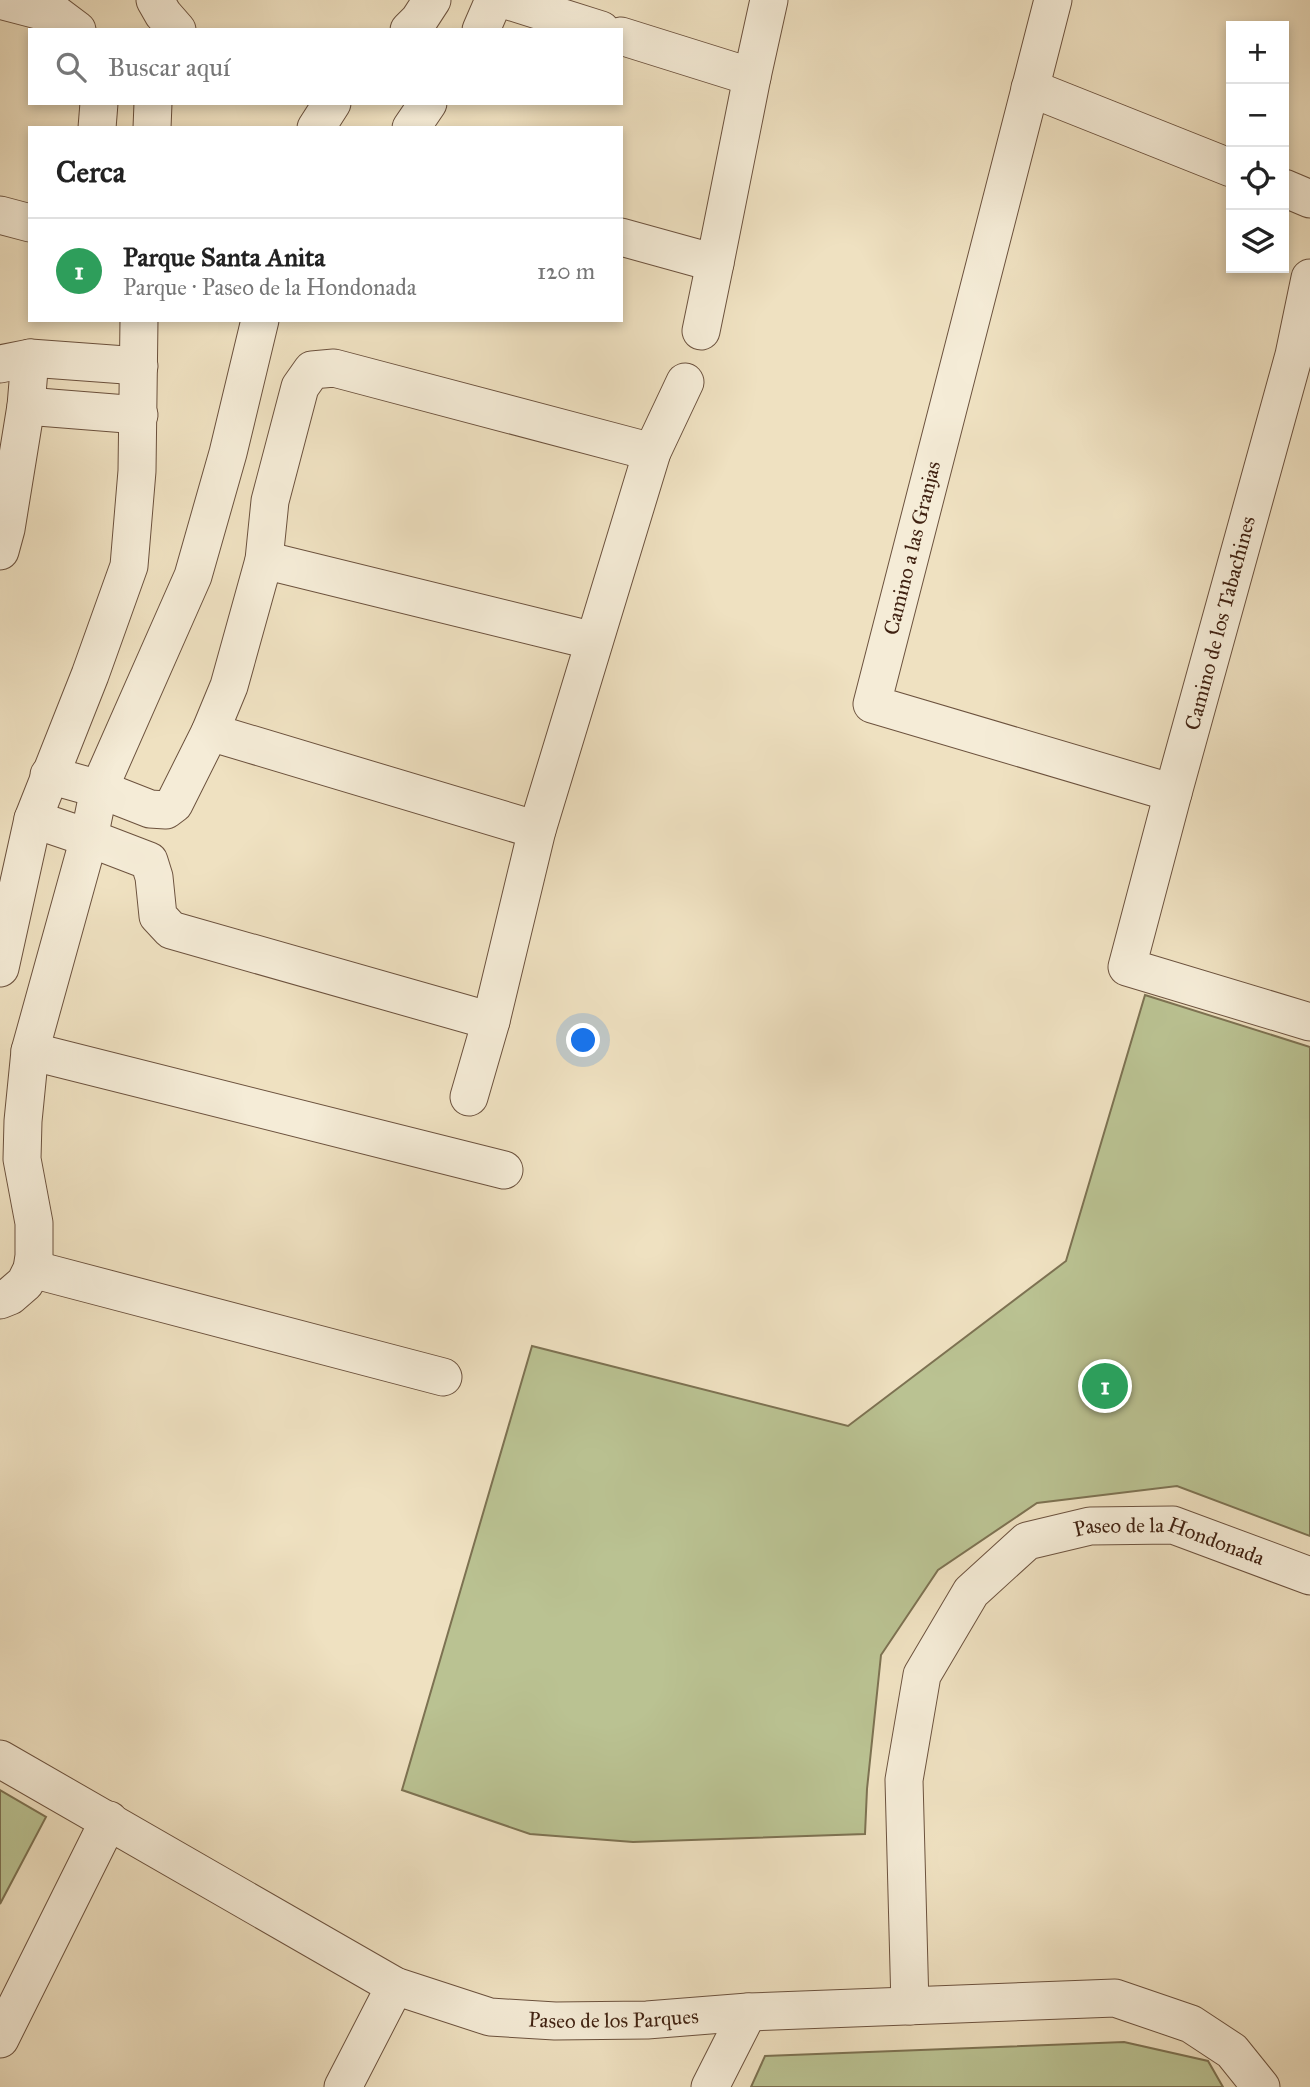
<!DOCTYPE html>
<html lang="es">
<head>
<meta charset="utf-8">
<style>
  :root { --surface:#fff; --page:#f6f6f6; --text:#222; --muted:#767676; --line:#e0e0e0; --accent:#1a73e8 }
  body { margin:0; font-family:"IM FELL Great Primer",serif; background:var(--page); color:var(--text) }
  .controls { position:absolute; right:21px; top:21px; display:grid; overflow:hidden; border-radius:0px; box-shadow:0 4px 10px #0003 }
  .controls button { width:63px; height:63px; display:grid; place-items:center; padding:0; border:0; border-bottom:2px solid var(--line); background:var(--surface); color:var(--text); font:35px sans-serif }
  .you { position:absolute; left:584px; top:1041px; width:24px; height:24px; margin:-18px; border:5px solid #fff; border-radius:50%; background:#1a73e8; box-shadow:0 0 0 10px #1a73e833 }
  .badge { display:grid; place-items:center; width:46px; height:46px; border-radius:50%; background:var(--accent); color:#fff; font-size:23px; font-weight:700 }
  .pin { position:absolute; translate:-50% -50%; border:4px solid #fff; box-shadow:0 2px 7px #0006 }
  .list { margin:0; padding:0; list-style:none }
  h2 { display:flex; justify-content:space-between; align-items:center; height:91px; margin:0; padding:0 28px; font-size:30px }
  h2 small { font-size:23px; font-weight:400; color:var(--muted) }
  .list li { display:grid; grid-template-columns:46px 1fr auto; gap:21px; align-items:center; box-sizing:border-box; height:105px; padding:0 28px; border-top:2px solid var(--line) }
  .list b { display:block; font-size:26px; white-space:nowrap }
  .list p { margin:0; font-size:23px; white-space:nowrap; color:var(--muted) }
  .list em { font-size:23px; font-style:normal; color:var(--muted) }
  .icon { flex:none; width:38px; height:38px; fill:none; stroke:currentColor; stroke-width:2; stroke-linecap:round; stroke-linejoin:round }
  .map { position:relative; flex:none; width:1310px; height:2087px; overflow:hidden }
  .search { position:absolute; background:var(--surface); box-shadow:0 4px 10px #0003; left:28px; top:28px; width:595px; height:77px; display:flex; align-items:center; gap:18px; box-sizing:border-box; padding:0 24px; border-radius:0px; color:var(--muted); font-size:26px }
  .panel { position:absolute; background:var(--surface); box-shadow:0 4px 10px #0003; left:28px; top:126px; width:595px; height:196px; border-radius:0px }
  .map>svg:first-child { display:block }
  .green { fill:#bac292; stroke:#7d7252; stroke-width:2 }
  .lines { fill:none; stroke-linecap:round; stroke-linejoin:round }
  .minor-casing { stroke:#6c523e; stroke-width:39 }
  .minor { stroke:#f5ecd7; stroke-width:37 }
  .labels { text-anchor:middle; stroke-width:5; stroke-linejoin:round; paint-order:stroke }
  .street-label { font-size:21px; fill:#402212; stroke:#f5ecd7 }
</style>
</head>
<body>
<div class="map">
<svg width="1310" height="2087" viewBox="0 0 1310 2087">
  <rect width="100%" height="100%" fill="#efe1c1"/>
  <filter id="stains"><feTurbulence type="fractalNoise" baseFrequency=".00286" numOctaves="4"/><feColorMatrix values="0 0 0 0 .2 0 0 0 0 .09 0 0 0 0 .02 0 0 0 .5 -.17"/></filter>
  <radialGradient id="worn" r=".72"><stop offset=".6" stop-color="#630" stop-opacity="0"/><stop offset="1" stop-color="#630" stop-opacity=".3"/></radialGradient>
  <g class="green">
    <polygon points="1145,995 1310,1047 1310,1536 1177,1486 1037,1503 938,1570 881,1655 867,1789 865,1834 633,1842 530,1834 402,1790 532,1346 848,1426 1066,1261"/>
    <polygon points="0,1790 46,1817 0,1904"/>
    <polygon points="1124,2042 1208,2061 1223,2087 751,2087 765,2056"/>
  </g>
  <g class="lines">
    <defs>
      <g id="minor">
        <polyline points="0,0 57,15 77,30"/>
        <polyline points="155,0 163,14 177,30"/>
        <polyline points="506,0 601,30"/>
        <polyline points="1053,0 872,704 1173,793"/>
        <polyline points="409,30 419,20 432,0"/>
        <polyline points="481,30 494,0"/>
        <polyline points="621,36 752,77"/>
        <polyline points="1030,88 1231,168"/>
        <polyline points="97,128 99,103"/>
        <polyline points="152,128 153,103"/>
        <polyline points="316,128 332,103"/>
        <polyline points="411,128 428,103"/>
        <polyline points="1284,188 1310,199"/>
        <polyline points="0,215 30,223"/>
        <polyline points="621,237 715,263 752,77 769,0"/>
        <polyline points="1310,278 1294,355 1173,793 1127,967 1310,1022"/>
        <polyline points="701,331 715,263"/>
        <polyline points="0,364 30,358 139,366"/>
        <polyline points="26,406 139,415"/>
        <polyline points="0,551 6,529 26,406 30,358"/>
        <polyline points="264,560 594,641"/>
        <polyline points="210,732 537,830"/>
        <polyline points="49,775 99,789 150,809 166,810 174,804 210,732 229,686 264,560 270,501 300,387 312,370 334,368 652,452"/>
        <polyline points="33,819 89,838 149,861 154,877 158,916 171,930 491,1021"/>
        <polyline points="0,968 33,819 90,675 129,566 137,471 139,320"/>
        <polyline points="30,1051 504,1170"/>
        <polyline points="469,1097 491,1021 537,830 652,452 685,382"/>
        <polyline points="32,1269 443,1377"/>
        <polyline points="0,1300 10,1296 25,1283 32,1269 34,1256 34,1223 22,1159 23,1121 30,1051 89,838 99,789 193,576 228,453 260,320"/>
        <path id="s1" d="M0 1759 395 1986 490 2017 555 2021 647 2020 748 2012 1115 1998 1191 2024 1232 2051 1261 2087"/>
        <path id="s2" d="M910 2006 904 1780 922 1675 971 1592 1027 1541 1090 1526 1173 1525 1310 1576"/>
        <polyline points="0,2039 109,1820"/>
        <polyline points="343,2087 395,1986"/>
        <polyline points="710,2087 748,2012"/>
      </g>
    </defs>
    <use href="#minor" class="minor-casing"/>
    <use href="#minor" class="minor"/>
  </g>
  <g class="labels">
    <g class="street-label">
      <text transform="translate(912 548) rotate(-76)" y="7">Camino a las Granjas</text>
      <text transform="translate(1220 623) rotate(-75)" y="7">Camino de los Tabachines</text>
      <text dy="7" stroke="none"><textPath href="#s2" startOffset="651">Paseo de la Hondonada</textPath></text>
      <text dy="7" stroke="none"><textPath href="#s1" startOffset="679">Paseo de los Parques</textPath></text>
    </g>
  </g>
  <rect width="100%" height="100%" filter="url(#stains)"/>
  <rect width="100%" height="100%" fill="url(#worn)"/>
</svg>
<div class="controls">
<button>+</button>
<button>−</button>
<button><svg class="icon" aria-label="locate" viewBox="0 0 24 24"><circle cx="12" cy="12" r="6"/><path d="M12 2v4M12 18v4M2 12h4M18 12h4"/></svg></button>
<button><svg class="icon" aria-label="layers" viewBox="0 0 24 24"><path d="M12 4l9 5-9 5-9-5zM3 14l9 5 9-5"/></svg></button>
</div>
<div class="you"></div>
<div class="pin badge" style="left:1105px;top:1386px;background:#2e9e5b">1</div>
<div class="search"><svg class="icon" aria-label="search" viewBox="0 0 24 24"><circle cx="10" cy="10" r="6"/><path d="M15 15l6 6"/></svg>Buscar aquí</div>
<section class="panel">
<h2>Cerca<small></small></h2>
<ul class="list">
<li><span class="badge" style="background:#2e9e5b">1</span><div><b>Parque Santa Anita</b><p>Parque · Paseo de la Hondonada</p></div><em>120 m</em></li>
</ul>
</section>
</div>
</body>
</html>
